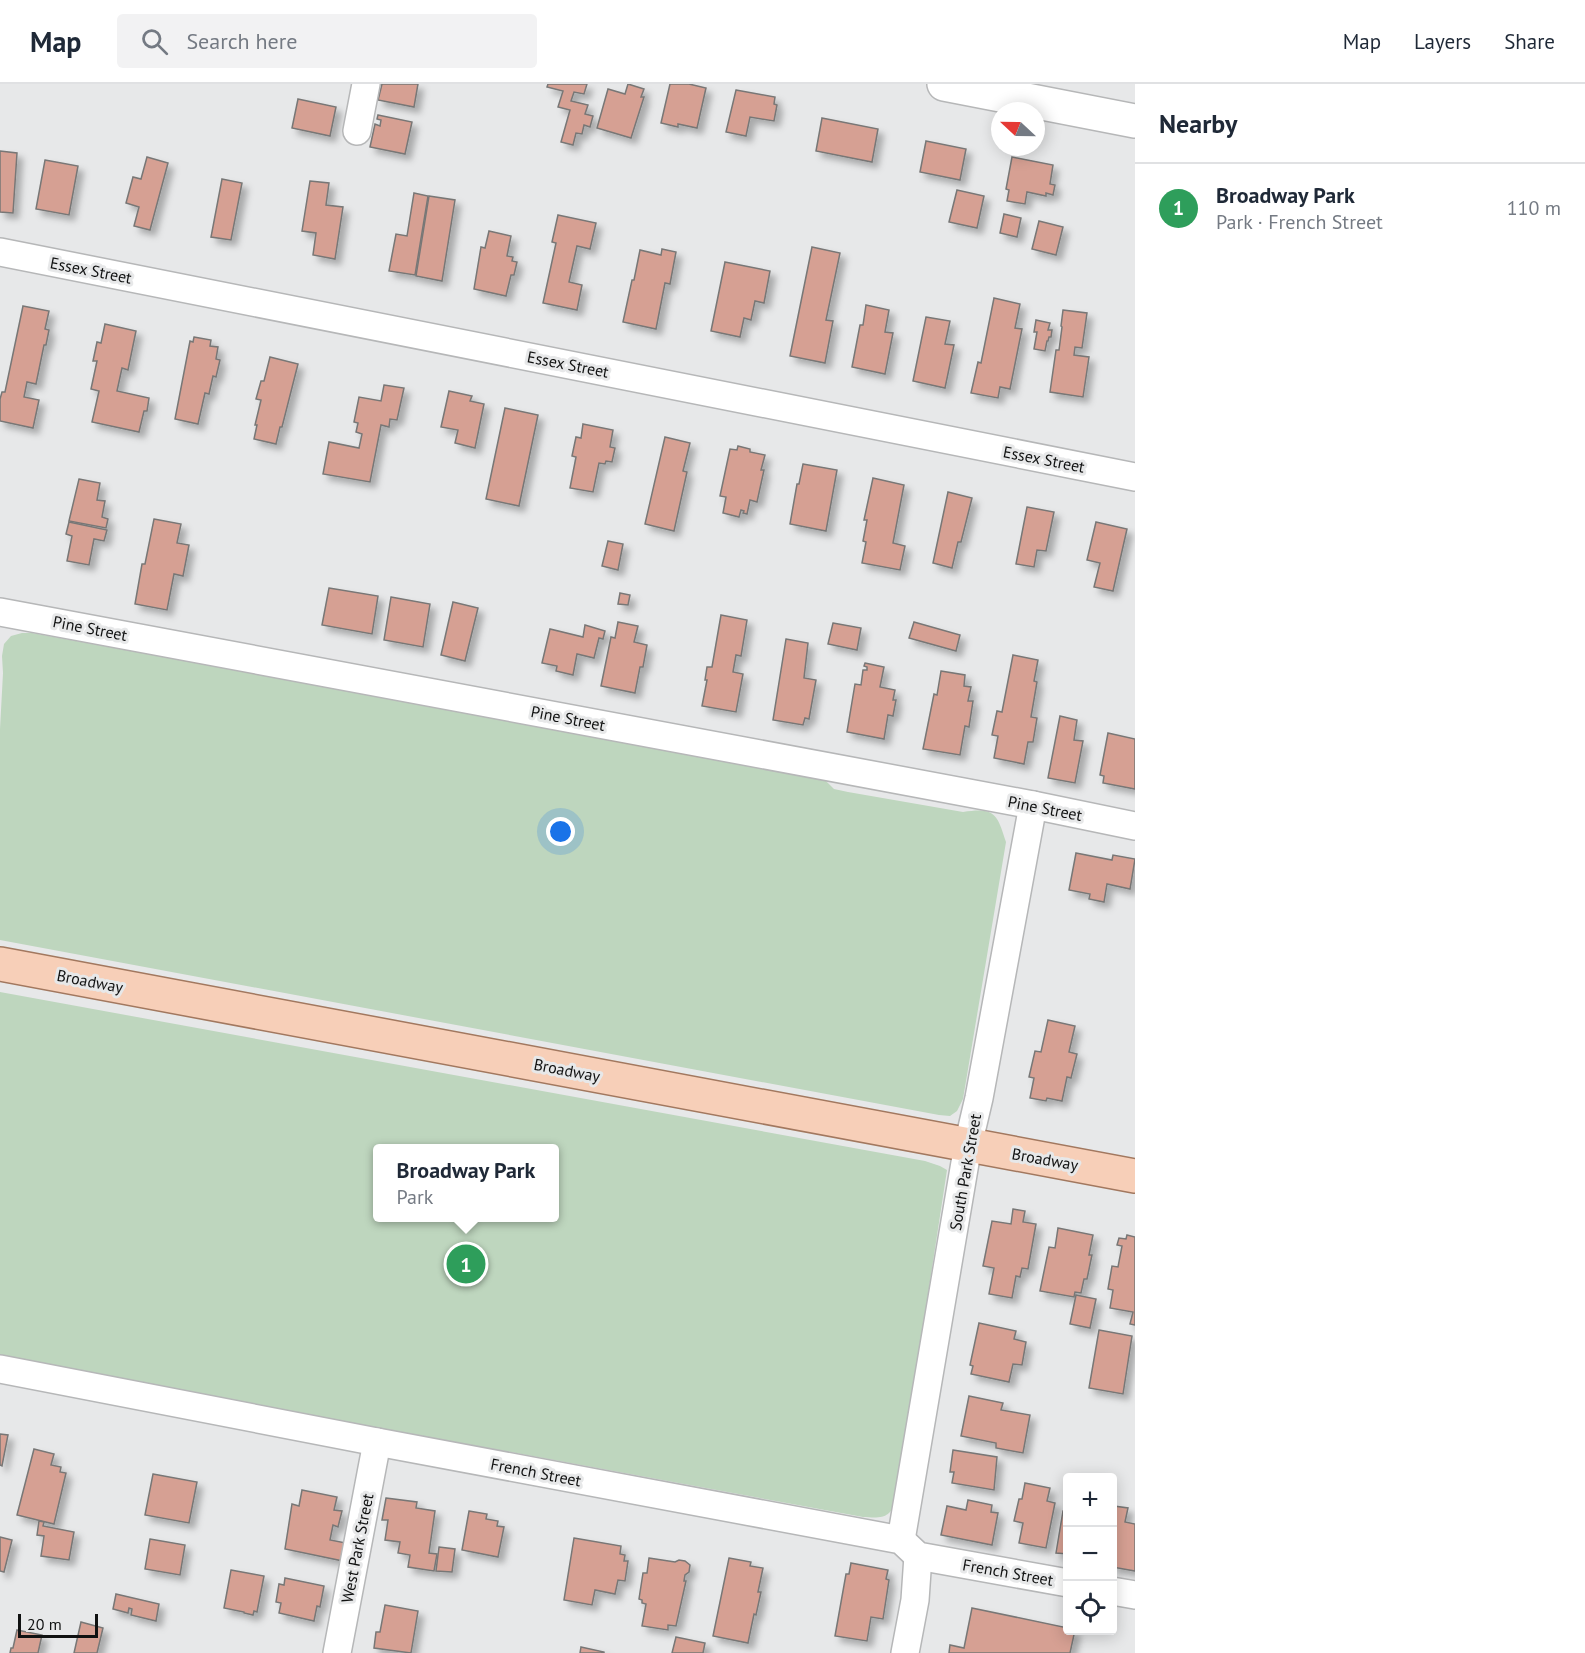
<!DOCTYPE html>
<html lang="en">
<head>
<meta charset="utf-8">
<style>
  :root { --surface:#fff; --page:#f2f2f3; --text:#1f2937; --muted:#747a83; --line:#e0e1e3; --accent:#db2777 }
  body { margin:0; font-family:"PT Sans",sans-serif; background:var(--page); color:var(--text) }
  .controls { position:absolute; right:18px; bottom:18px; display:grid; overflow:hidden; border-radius:6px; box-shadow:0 3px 15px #0003 }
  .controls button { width:54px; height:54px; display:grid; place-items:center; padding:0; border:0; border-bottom:2px solid var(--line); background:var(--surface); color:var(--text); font:30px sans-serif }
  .compass { position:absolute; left:991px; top:18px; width:54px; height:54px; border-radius:50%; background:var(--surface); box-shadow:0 3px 15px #0003; rotate:292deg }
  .scale { position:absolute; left:18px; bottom:15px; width:80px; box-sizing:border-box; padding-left:6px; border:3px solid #101111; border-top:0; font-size:16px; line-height:21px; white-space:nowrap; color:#101111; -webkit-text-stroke:4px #e7e8e9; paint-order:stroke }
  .you { position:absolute; left:561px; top:748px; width:21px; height:21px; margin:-15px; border:4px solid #fff; border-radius:50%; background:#1a73e8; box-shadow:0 0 0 9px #1a73e833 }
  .badge { display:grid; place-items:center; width:39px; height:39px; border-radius:50%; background:var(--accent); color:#fff; font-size:20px; font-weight:700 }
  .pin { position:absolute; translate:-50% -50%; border:3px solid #fff; box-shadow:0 2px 6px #0006 }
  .popup { position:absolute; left:373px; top:1060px; width:186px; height:78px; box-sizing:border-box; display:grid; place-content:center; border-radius:6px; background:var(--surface); filter:drop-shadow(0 2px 4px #0005); font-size:20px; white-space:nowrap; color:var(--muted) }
  .popup b { font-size:22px; color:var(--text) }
  .popup::after { content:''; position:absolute; left:50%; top:100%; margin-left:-12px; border:12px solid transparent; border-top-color:var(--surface) }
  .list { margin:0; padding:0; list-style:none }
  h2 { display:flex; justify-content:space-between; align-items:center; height:78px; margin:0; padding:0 24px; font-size:26px }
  h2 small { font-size:20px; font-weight:400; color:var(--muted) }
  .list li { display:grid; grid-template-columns:39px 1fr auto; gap:18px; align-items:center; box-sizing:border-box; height:90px; padding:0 24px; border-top:2px solid var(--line) }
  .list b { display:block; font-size:22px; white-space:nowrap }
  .list p { margin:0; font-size:20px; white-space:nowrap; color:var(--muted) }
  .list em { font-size:20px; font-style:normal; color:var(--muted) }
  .icon { flex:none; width:33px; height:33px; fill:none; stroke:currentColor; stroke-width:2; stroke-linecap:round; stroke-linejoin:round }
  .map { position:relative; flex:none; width:1135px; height:1569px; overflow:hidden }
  header { display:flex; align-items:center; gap:36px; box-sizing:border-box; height:84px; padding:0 30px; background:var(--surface); border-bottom:2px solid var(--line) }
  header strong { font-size:28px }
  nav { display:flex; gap:33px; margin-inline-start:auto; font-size:21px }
  .search { width:420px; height:54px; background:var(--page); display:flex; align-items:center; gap:15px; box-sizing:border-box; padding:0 21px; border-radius:6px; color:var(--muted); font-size:22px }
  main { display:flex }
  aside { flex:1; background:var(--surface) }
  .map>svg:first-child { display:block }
  .green { fill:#bed6be; fill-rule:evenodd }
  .building { fill:#d6a093; stroke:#787776; stroke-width:1.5; filter:url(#shadow) }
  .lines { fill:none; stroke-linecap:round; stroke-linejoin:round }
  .minor-casing { stroke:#b6b7b8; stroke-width:30 }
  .tertiary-casing { stroke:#b6b7b8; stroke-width:36 }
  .primary-casing { stroke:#a2785f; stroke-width:36 }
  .minor { stroke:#fff; stroke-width:27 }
  .tertiary { stroke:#fff; stroke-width:33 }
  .primary { stroke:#f7cfb8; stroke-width:33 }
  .labels { text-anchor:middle; stroke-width:6; stroke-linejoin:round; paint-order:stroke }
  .street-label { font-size:16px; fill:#101111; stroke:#e7e8e9 }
</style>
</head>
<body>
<header>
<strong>Map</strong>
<div class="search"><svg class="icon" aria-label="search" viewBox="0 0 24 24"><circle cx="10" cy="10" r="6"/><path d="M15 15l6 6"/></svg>Search here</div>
<nav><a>Map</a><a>Layers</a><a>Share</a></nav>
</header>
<main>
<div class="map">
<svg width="1135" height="1569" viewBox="0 0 1135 1569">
  <defs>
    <filter id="shadow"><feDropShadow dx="5.5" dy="5.5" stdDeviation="3" flood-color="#0004"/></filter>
  </defs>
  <rect width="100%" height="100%" fill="#e7e8e9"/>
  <g class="green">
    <path d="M22 549H32L814 691 822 693 834 705 848 708 963 728C995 723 997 730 1006 758L963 1015 957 1027 950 1032 939 1031 0 856V645L3 589 2 572 4 560 11 552Z"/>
    <path d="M0 908 925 1077 940 1082 947 1086 897 1414C890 1435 883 1434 863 1433L0 1274ZM378 1064H554V1134H378Z"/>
  </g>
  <g class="building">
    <polygon points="382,0 418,0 414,23 378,16"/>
    <polygon points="548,0 587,0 584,10 574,8 571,17 588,21 585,30 593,32 590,43 584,41 582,50 576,49 573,61 561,58 570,26 558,23 563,7 547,3"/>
    <polygon points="628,0 644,5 641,13 644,13 631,54 597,44 608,5 625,10"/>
    <polygon points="670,0 689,0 706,4 697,44 678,40 678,43 661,39"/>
    <polygon points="736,6 775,13 774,20 777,21 774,37 750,33 746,52 726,48"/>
    <polygon points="298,15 336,23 330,52 292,44"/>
    <polygon points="378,31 412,38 405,70 370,63 375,40 380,42 381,36 377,35"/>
    <polygon points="822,34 878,45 872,78 816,67"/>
    <polygon points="926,57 966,65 960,96 920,88"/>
    <polygon points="0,67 17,69 13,129 0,128"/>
    <polygon points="147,73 168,79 150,146 134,142 139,123 126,119 133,93 141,95"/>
    <polygon points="1012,73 1053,81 1050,100 1055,101 1053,111 1046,109 1046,112 1027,108 1025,120 1007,117 1009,106 1006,105"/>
    <polygon points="45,76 78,82 69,131 36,125"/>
    <polygon points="222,95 242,99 231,156 211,153"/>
    <polygon points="310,97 329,99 326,121 343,123 335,175 313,171 316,149 302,147"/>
    <polygon points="957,106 984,112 977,144 949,138"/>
    <polygon points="414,109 428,112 415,191 389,187 396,150 407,152"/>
    <polygon points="429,112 455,116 442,197 416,192"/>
    <polygon points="1004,130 1021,134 1017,153 1000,149"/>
    <polygon points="558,131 596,139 590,165 577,162 569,198 582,201 577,226 543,219 556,159 552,158"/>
    <polygon points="1039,137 1063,143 1056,171 1032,165"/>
    <polygon points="489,147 511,152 507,172 513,173 512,177 517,178 514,191 511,191 506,212 474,205 481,163 485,164"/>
    <polygon points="812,163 840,169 826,236 833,237 825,279 790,272"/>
    <polygon points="662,165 676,168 670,200 665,199 656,245 623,238 632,196 634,196 640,166 661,171"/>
    <polygon points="725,178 770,187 764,219 755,217 751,236 744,234 740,253 711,247"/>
    <polygon points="994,214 1020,220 1015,244 1022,245 1010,305 1000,303 998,314 971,309 978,278 981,279"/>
    <polygon points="866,221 889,226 885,248 893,249 885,290 852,283 860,241 863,241"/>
    <polygon points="23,222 49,227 45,245 49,246 46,261 44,261 36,300 27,298 24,313 39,316 33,344 0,337 0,315 2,308 5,308"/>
    <polygon points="1063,226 1087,229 1082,264 1075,263 1074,271 1089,273 1083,313 1050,308 1056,266 1059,266 1062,243 1061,242"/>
    <polygon points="926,233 950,237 945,260 954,261 945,304 913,297"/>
    <polygon points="1036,236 1050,239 1048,246 1052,246 1051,253 1049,253 1048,257 1047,257 1045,267 1034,265 1037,248 1034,248"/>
    <polygon points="105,240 136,247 128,286 122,284 117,307 149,314 147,327 144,327 139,348 92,338 99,307 91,305 97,277 93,277 97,258 101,259"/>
    <polygon points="194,253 211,256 210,262 218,263 216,275 220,276 216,293 213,292 209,310 205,309 198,340 175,335 190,257 193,258"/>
    <polygon points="270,273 298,280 282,343 280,343 276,360 254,355 257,341 255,341 261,316 256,315 261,297 264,297"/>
    <polygon points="384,301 404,304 397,336 390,335 389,343 381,341 370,398 323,390 329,358 359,364 362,350 356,348 358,339 354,338 359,313 381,317"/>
    <polygon points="449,307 472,312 470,317 484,320 475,364 455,359 458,346 441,343"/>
    <polygon points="505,324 538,331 519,422 486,415"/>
    <polygon points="583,340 613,346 610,363 615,364 612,378 606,377 605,380 599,379 593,408 570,404 576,373 572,372 576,353 581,354"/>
    <polygon points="665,353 690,359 683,387 687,388 674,447 645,440"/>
    <polygon points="738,362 750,365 750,368 765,371 761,386 764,386 757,418 750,416 747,430 743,429 744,427 741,426 739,433 723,429 726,413 720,412 730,365 737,366"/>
    <polygon points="803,380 837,386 826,447 790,440 797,400 799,400"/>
    <polygon points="873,394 904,401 893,459 905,462 900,486 862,479 866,458 863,457 867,436 864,436"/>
    <polygon points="79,395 100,399 97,416 105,417 102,433 108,435 106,444 69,437"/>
    <polygon points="948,408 972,414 961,458 958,458 952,484 933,479"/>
    <polygon points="1027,423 1054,428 1046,467 1037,466 1034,483 1016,480"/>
    <polygon points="154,435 181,440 177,459 189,461 183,492 174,490 167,526 135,520 142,480 145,480"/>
    <polygon points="69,438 107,446 104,457 94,455 89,481 67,477 72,452 66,450"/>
    <polygon points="1096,438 1127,445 1113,507 1094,503 1100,479 1087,476"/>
    <polygon points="608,457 623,460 618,486 602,482"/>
    <polygon points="329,504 378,512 372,550 322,541"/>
    <polygon points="620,509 630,511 628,521 618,520"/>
    <polygon points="391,513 430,520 423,563 384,556"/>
    <polygon points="453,518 478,524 465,577 441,571"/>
    <polygon points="721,531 747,536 741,572 736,571 733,588 743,590 736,628 702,622 707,596 705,596 707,583 712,583"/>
    <polygon points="618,538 638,542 634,558 647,561 643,583 640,583 635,609 601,602 611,553 615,554"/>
    <polygon points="914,538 960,551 956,567 909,554"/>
    <polygon points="833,539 861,544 857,566 828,560"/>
    <polygon points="585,541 605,547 603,555 599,554 594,574 577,570 573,591 556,587 557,582 542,579 550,545 583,553"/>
    <polygon points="786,555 808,559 804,594 816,596 809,635 805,634 803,641 773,636"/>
    <polygon points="1013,571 1038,576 1034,597 1037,598 1031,633 1037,634 1033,658 1028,658 1024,680 994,674 998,652 992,651 997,627 1002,628"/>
    <polygon points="865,579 884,583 880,603 895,606 893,616 896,616 893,632 888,631 884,655 847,648 855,600 861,601 863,586 867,586 867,583 864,582"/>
    <polygon points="941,587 965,591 964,602 971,603 968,617 973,617 969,643 965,642 960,671 923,665 934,610 937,611"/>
    <polygon points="1060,632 1077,636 1074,656 1083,657 1075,699 1048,694"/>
    <polygon points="1108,649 1135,655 1135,705 1103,699 1104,692 1100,691"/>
    <polygon points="1076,769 1112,776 1113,771 1135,775 1130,805 1107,800 1104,818 1089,815 1090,810 1069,806"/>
    <polygon points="1048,936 1075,942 1069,968 1077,970 1071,994 1067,993 1062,1017 1047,1014 1046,1017 1030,1014 1034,994 1029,993 1035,967 1041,968"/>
    <polygon points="1013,1125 1025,1127 1023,1138 1036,1140 1028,1185 1022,1184 1020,1193 1016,1192 1012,1214 989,1210 994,1184 983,1182 992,1137 1011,1140"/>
    <polygon points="1058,1144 1093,1151 1089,1171 1092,1171 1087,1195 1084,1195 1081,1209 1075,1208 1074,1213 1040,1207 1049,1163 1055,1164"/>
    <polygon points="1127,1151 1135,1153 1135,1241 1130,1240 1133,1228 1110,1224 1113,1206 1108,1205 1112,1182 1118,1183 1122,1162 1117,1161 1119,1154 1126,1155"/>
    <polygon points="1076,1211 1096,1215 1090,1244 1070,1240"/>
    <polygon points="979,1239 1016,1247 1014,1255 1026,1258 1022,1281 1013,1280 1009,1298 971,1290 973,1282 970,1281"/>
    <polygon points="1099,1246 1132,1252 1123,1310 1089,1304"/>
    <polygon points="969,1312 1003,1319 1001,1326 1030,1331 1023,1369 996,1364 996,1359 961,1352"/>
    <polygon points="0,1350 8,1351 2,1382 0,1381"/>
    <polygon points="34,1365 54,1370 51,1381 61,1383 60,1388 66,1389 54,1440 17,1431"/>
    <polygon points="953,1366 997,1373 994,1406 952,1399 954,1388 950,1388"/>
    <polygon points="153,1390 197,1398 189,1439 145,1431"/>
    <polygon points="1025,1399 1050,1404 1047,1417 1055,1419 1046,1464 1019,1459 1023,1439 1014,1437 1019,1415 1022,1415"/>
    <polygon points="302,1406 337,1413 334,1426 342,1427 338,1443 333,1441 330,1456 346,1459 343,1477 285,1465 292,1420 299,1422"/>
    <polygon points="386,1414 417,1418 416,1424 435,1427 429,1469 437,1470 434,1487 408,1483 410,1471 398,1469 400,1458 385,1456 388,1436 382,1436"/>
    <polygon points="968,1416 992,1421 991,1428 998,1429 992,1461 941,1451 947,1422 966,1426"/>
    <polygon points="1114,1422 1128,1424 1125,1438 1135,1440 1135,1487 1112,1483 1116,1460 1112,1459"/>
    <polygon points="469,1427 487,1430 486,1435 498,1437 497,1442 504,1443 498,1473 462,1466"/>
    <polygon points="1063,1427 1068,1427 1068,1470 1056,1469"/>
    <polygon points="39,1437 44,1438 43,1442 74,1448 69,1476 41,1472 44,1452 37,1451"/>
    <polygon points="0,1453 12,1456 4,1488 0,1487"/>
    <polygon points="574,1454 621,1462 620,1470 625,1471 624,1477 628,1477 625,1497 618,1496 615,1510 595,1506 592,1521 564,1516"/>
    <polygon points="150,1455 185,1461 180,1491 145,1485"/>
    <polygon points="439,1463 455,1465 452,1488 436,1487"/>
    <polygon points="649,1474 675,1478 679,1476 685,1477 690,1481 689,1488 685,1491 684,1497 686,1497 676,1542 668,1541 668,1546 642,1542 646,1520 642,1519 642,1516 639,1515 643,1489 647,1489"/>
    <polygon points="729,1474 751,1478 750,1482 763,1484 758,1508 761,1508 756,1531 754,1530 748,1559 713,1552"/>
    <polygon points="851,1479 888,1486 886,1495 889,1496 883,1535 871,1533 867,1557 835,1552 846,1490 849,1490"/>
    <polygon points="231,1486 264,1492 257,1528 254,1527 253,1531 244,1529 244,1528 224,1524"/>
    <polygon points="285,1494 324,1502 320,1523 317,1522 314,1537 279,1529 281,1519 276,1518 279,1500 284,1501"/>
    <polygon points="116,1510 159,1520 156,1537 131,1531 132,1525 129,1524 128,1529 113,1525"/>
    <polygon points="385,1521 418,1527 411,1569 374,1564 376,1548 380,1548"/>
    <polygon points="972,1524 1068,1544 1068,1546 1075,1546 1070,1569 949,1569 950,1561 964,1564"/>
    <polygon points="81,1538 103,1544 97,1569 74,1569"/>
    <polygon points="17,1546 42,1551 38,1569 10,1569 11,1564 13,1564"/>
    <polygon points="676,1553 705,1559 703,1569 672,1569"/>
    <polygon points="581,1563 604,1568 604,1569 580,1569"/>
  </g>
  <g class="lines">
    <defs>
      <g id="minor">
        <polyline points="357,47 366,0"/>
        <polyline points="0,168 1135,393"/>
        <polyline points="0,528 1033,721 1135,742"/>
        <polyline points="0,1285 377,1358 901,1456 918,1472 1068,1499"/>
        <polyline points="901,1456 968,1061 979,1014 1033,721"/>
        <polyline points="1112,1507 1135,1511"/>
        <polyline points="337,1569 377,1358"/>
        <polyline points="905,1569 915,1516 918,1472"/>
      </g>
      <polyline id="tertiary" points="944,0 1135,37"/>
      <polyline id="primary" points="0,880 1135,1092"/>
    </defs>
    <use href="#minor" class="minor-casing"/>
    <use href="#tertiary" class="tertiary-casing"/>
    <use href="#primary" class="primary-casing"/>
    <use href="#minor" class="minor"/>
    <use href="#tertiary" class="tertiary"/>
    <use href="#primary" class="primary"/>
  </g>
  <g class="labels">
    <g class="street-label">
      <text transform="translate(91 186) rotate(11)" y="6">Essex Street</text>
      <text transform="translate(568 280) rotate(11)" y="6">Essex Street</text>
      <text transform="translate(1044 375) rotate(11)" y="6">Essex Street</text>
      <text transform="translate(90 544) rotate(11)" y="6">Pine Street</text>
      <text transform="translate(568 634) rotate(11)" y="6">Pine Street</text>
      <text transform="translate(1045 724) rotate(11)" y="6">Pine Street</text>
      <text transform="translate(90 897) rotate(11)" y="6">Broadway</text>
      <text transform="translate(567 986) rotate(11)" y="6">Broadway</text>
      <text transform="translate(1045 1075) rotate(10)" y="6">Broadway</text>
      <text transform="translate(965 1088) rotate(-80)" y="6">South Park Street</text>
      <text transform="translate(536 1388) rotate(11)" y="6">French Street</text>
      <text transform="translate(357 1464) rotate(-79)" y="6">West Park Street</text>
      <text transform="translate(1008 1488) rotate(10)" y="6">French Street</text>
    </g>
  </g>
</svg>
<div class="controls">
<button>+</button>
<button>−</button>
<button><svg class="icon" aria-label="locate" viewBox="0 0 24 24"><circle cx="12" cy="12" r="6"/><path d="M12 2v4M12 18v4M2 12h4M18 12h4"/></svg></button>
</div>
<svg class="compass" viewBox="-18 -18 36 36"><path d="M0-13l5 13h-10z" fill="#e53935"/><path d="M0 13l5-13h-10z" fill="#747a83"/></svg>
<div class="scale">20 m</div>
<div class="you"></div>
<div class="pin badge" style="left:466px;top:1180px;background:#2e9e5b">1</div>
<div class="popup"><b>Broadway Park</b>Park</div>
</div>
<aside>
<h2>Nearby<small></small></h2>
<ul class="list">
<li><span class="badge" style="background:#2e9e5b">1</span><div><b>Broadway Park</b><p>Park · French Street</p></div><em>110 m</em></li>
</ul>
</aside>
</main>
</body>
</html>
